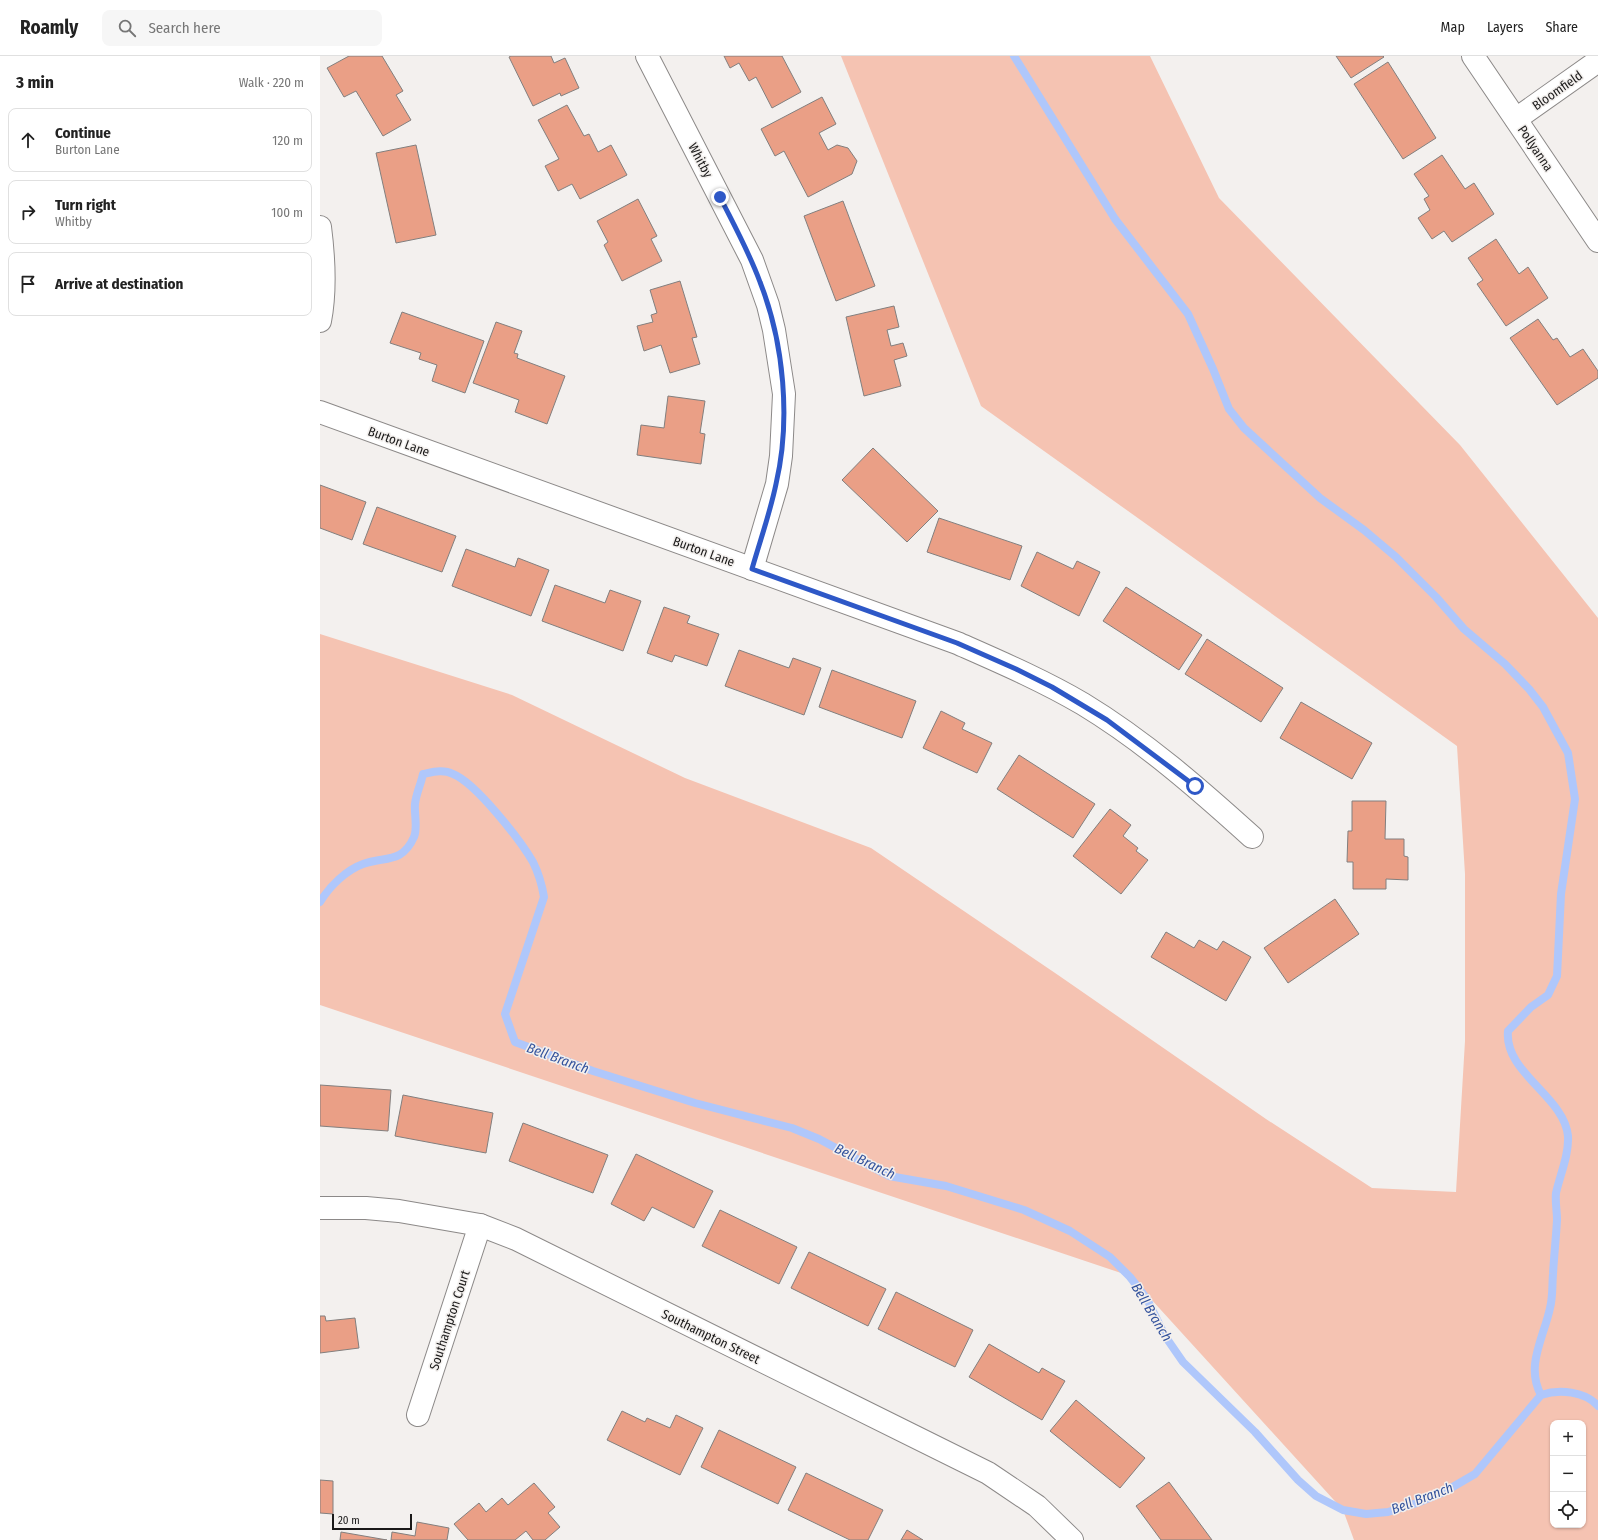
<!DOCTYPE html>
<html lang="en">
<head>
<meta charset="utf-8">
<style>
  :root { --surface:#fff; --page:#f6f6f6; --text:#222; --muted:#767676; --line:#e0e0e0 }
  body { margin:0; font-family:"Fira Sans Condensed",sans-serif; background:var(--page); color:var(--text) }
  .controls { position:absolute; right:12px; bottom:12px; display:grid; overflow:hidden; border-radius:8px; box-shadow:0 1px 3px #0004 }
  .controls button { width:36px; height:36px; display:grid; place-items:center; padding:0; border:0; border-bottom:1px solid var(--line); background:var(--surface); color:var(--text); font:20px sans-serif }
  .scale { position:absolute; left:12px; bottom:10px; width:80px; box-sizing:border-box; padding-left:4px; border:2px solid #1a1919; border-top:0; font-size:11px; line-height:14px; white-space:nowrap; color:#1a1919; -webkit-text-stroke:3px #f3f0ee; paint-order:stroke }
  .stop { position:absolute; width:12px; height:12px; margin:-9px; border:3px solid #2e58c7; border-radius:50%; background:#fff }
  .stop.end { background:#2e58c7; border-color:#fff; box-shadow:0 1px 4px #0008 }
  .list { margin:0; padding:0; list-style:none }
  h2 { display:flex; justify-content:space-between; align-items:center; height:52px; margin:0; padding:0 16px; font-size:17px }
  h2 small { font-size:13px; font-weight:400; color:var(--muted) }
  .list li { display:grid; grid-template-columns:26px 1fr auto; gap:12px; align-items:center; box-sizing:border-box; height:64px; margin:0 8px 8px; padding:0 8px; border:1px solid var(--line); border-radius:8px }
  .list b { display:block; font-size:15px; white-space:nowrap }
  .list p { margin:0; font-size:13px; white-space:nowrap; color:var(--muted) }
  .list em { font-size:13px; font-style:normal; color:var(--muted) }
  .icon { flex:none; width:22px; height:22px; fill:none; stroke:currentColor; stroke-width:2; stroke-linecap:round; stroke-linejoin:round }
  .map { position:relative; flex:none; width:1278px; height:1484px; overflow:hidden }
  header { display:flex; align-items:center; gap:24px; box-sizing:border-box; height:56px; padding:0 20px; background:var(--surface); border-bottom:1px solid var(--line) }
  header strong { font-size:19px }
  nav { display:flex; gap:22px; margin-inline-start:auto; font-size:14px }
  .search { width:280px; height:36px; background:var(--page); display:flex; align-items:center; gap:10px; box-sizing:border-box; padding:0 14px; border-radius:8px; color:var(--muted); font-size:15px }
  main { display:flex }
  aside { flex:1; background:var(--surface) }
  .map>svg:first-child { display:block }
  .green { fill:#f5c3b2; fill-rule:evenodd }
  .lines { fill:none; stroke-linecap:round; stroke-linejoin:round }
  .stream { stroke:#afc7fb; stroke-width:8 }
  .building { fill:#ea9f86; stroke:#827f7e }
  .minor-casing { stroke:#8c8988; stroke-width:24 }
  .minor { stroke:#fff; stroke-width:22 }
  .route { stroke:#2e58c7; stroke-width:5 }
  .labels { text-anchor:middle; stroke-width:3; stroke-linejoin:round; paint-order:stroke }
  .street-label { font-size:13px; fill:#1a1919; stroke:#f3f0ee }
  .water-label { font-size:14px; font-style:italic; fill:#34539d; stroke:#f3f0ee }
</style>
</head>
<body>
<header>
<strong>Roamly</strong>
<div class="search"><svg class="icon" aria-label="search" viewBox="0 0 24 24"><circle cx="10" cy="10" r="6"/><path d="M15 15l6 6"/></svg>Search here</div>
<nav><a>Map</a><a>Layers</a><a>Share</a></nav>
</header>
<main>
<aside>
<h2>3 min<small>Walk · 220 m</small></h2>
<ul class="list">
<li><svg class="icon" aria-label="ahead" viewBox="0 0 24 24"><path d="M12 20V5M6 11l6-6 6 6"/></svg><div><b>Continue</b><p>Burton Lane</p></div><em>120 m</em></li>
<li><svg class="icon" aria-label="right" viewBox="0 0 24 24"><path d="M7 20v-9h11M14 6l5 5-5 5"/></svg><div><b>Turn right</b><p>Whitby</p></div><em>100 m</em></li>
<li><svg class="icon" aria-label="arrive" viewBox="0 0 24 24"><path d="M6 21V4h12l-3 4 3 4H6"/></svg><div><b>Arrive at destination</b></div></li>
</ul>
</aside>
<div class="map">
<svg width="1278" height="1484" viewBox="0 0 1278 1484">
  <rect width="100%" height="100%" fill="#f3f0ee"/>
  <path class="green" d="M521 0H830L899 142 1140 389 1278 562V1484H1034L1023 1454 810 1220 0 949V578L192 639 365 722 551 792 738 919 946 1063 1052 1132 1136 1136 1145 985V818L1137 690 661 350ZM1233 1367H1263V1469H1233Z"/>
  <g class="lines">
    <g class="stream">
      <path d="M694 0 795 163 868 258 893 313 909 353 924 372 1000 442 1044 474 1076 501 1116 541 1144 573 1185 608 1209 633 1223 651 1248 697 1255 743 1241 838 1237 920 1228 939 1211 951 1188 975C1184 1017 1244 1040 1248 1080 1249 1099 1240 1119 1236 1137 1235 1145 1237 1155 1237 1164 1236 1182 1234 1200 1233 1218 1232 1229 1233 1241 1230 1252 1224 1281 1205 1310 1221 1339"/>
      <path d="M0 846C9 831 26 814 43 808 65 800 82 808 94 781 98 772 94 758 95 748 96 738 101 728 103 718 113 716 123 713 133 718 156 727 200 784 213 806 218 816 222 829 224 841L185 958 195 986 273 1015 375 1047 472 1072 499 1083 569 1120 626 1130 704 1154 750 1175 790 1201 810 1221 827 1243 845 1280 863 1306 935 1376 978 1424 996 1440 1023 1454 1046 1458 1068 1456 1097 1447 1124 1436 1155 1418 1221 1339C1239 1333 1265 1335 1278 1350"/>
    </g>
  </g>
  <g class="building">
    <polygon points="29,0 62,0 83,35 76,39 91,64 63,80 36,35 24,41 7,12"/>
    <polygon points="191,0 231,0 234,7 245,2 259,32 241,40 240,37 213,50 189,1"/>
    <polygon points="404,0 462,0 481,36 452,52 436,21 429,25 419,7 410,12"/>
    <polygon points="1016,0 1063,0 1064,1 1031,22"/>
    <polygon points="1068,6 1116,82 1083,103 1034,28"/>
    <polygon points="502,41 516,68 499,77 508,94 517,89 528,92 537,105 532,118 488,141 464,95 455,100 441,73"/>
    <polygon points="247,49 264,80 269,78 278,96 291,89 307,119 260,143 252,128 238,135 225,110 239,103 218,64"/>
    <polygon points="96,89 116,179 76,187 56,97"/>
    <polygon points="1122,99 1145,133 1154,127 1174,158 1132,186 1124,175 1112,183 1098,162 1110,154 1104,143 1109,140 1094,118"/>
    <polygon points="318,143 337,180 331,183 342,205 302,225 284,189 288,186 277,165"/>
    <polygon points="523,145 555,230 516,245 484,160"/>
    <polygon points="1176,183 1199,218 1208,211 1228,242 1186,270 1157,228 1163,224 1148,202"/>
    <polygon points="360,225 377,281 372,282 380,308 350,317 341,289 324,295 317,270 333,266 331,259 337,257 330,234"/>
    <polygon points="574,250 579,271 567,274 571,290 583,287 587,300 574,304 581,330 544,340 526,261"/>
    <polygon points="82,256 164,285 145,337 112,325 117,309 99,303 101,297 70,287"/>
    <polygon points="1218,263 1233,284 1237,282 1250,301 1263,293 1278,315 1278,322 1237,349 1190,282"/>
    <polygon points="176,266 202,275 194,297 198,298 197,302 245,320 227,368 195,356 199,344 153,327"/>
    <polygon points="348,340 385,345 380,377 385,378 381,408 317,399 321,369 344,372"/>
    <polygon points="553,392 618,455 587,486 522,424"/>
    <polygon points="0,429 46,446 32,484 0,472"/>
    <polygon points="57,451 136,480 122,516 43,488"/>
    <polygon points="619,462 702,490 690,524 607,496"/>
    <polygon points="146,493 195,511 198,502 229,514 211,560 132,530"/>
    <polygon points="717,496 753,513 757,505 780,516 759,560 701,530"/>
    <polygon points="235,529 285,547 290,534 321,545 303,595 222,565"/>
    <polygon points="806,531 882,579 859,614 783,565"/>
    <polygon points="344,551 370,560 367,567 399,578 387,610 355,599 352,606 327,597"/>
    <polygon points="887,583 963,632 941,666 865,618"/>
    <polygon points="419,594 469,612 473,602 501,612 484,659 405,630"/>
    <polygon points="512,614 596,645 582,682 499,651"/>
    <polygon points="981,646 1052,687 1032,723 960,682"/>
    <polygon points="621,655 645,667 642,673 672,687 657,717 603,692"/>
    <polygon points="699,699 775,748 753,782 677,733"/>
    <polygon points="1032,745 1066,745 1065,783 1084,783 1084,800 1088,801 1088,824 1066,823 1066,833 1033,833 1033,806 1027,806 1028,775 1032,775"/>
    <polygon points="790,753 811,769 803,780 818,792 816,795 828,804 801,838 753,800"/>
    <polygon points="1015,843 1039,878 968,927 944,892"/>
    <polygon points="846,876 874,892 879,884 897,894 903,885 931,901 906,945 831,901"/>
    <polygon points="0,1029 71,1034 68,1075 0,1070"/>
    <polygon points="83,1039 173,1057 166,1097 75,1080"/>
    <polygon points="203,1067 288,1099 273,1137 189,1105"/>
    <polygon points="316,1098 393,1135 374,1172 332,1151 324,1165 291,1148"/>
    <polygon points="400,1154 477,1191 459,1228 382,1190"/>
    <polygon points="489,1196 566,1233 548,1270 471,1232"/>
    <polygon points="576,1236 653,1274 635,1311 558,1273"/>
    <polygon points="0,1260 5,1260 6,1265 35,1262 39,1292 0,1297"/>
    <polygon points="669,1288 719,1317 722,1312 745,1325 722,1364 649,1321"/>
    <polygon points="756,1344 825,1402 800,1432 730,1375"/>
    <polygon points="302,1355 325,1366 327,1362 350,1372 356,1359 383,1372 360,1419 287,1384"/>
    <polygon points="399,1374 476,1411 458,1448 381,1411"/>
    <polygon points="486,1417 563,1454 548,1484 530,1484 468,1454"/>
    <polygon points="0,1424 13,1425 13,1458 0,1457"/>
    <polygon points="849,1426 892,1484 841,1484 816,1450"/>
    <polygon points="214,1427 235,1451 228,1457 240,1471 225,1484 213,1484 206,1475 195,1484 148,1484 134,1468 159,1447 166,1456 182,1442 188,1449"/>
    <polygon points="97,1466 129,1472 127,1484 71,1484 72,1476 95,1480"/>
    <polygon points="587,1474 603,1484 581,1484"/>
    <polygon points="21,1476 67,1484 20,1484"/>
  </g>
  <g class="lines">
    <defs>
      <g id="minor">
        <polyline points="327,0 432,204 448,249 454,274 464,338 461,400 457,428 432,513"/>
        <polyline points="1153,0 1278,185"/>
        <polyline points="1196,63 1278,5"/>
        <path d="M0 171C4 202 6 234 0 265"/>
        <path d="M0 356 637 587C680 606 722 624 763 648 824 685 879 733 932 781"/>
        <polyline points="0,1152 46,1152 79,1155 160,1169 196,1183 668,1417 717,1450 752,1484"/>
        <polyline points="98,1359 160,1169"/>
      </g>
    </defs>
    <use href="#minor" class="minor-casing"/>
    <use href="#minor" class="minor"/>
  </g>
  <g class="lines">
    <path class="route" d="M400 141C414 169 429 196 440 226 464 287 471 364 456 428 450 457 440 485 432 513L637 587 696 613 732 631 787 664 875 730"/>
  </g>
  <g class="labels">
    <g class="street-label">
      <text transform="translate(1237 34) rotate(-35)" y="5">Bloomfield</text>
      <text transform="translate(1216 92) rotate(56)" y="5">Pollyanna</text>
      <text transform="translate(381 104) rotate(62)" y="5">Whitby</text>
      <text transform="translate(79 385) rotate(20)" y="5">Burton Lane</text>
      <text transform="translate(384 495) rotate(20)" y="5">Burton Lane</text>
      <text transform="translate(129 1264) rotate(-72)" y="5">Southampton Court</text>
      <text transform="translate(391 1280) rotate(26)" y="5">Southampton Street</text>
    </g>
    <g class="water-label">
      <text transform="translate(238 1002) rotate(20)" y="5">Bell Branch</text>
      <text transform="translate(545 1105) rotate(25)" y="5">Bell Branch</text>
      <text transform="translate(832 1256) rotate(59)" y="5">Bell Branch</text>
      <text transform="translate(1102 1442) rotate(-21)" y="5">Bell Branch</text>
    </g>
  </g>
</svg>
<div class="controls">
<button>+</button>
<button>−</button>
<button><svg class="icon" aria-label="locate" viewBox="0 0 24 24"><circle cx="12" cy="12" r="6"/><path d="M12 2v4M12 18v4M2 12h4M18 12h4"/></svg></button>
</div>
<div class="scale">20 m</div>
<div class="stop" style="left:875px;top:730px"></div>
<div class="stop end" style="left:400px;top:141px"></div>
</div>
</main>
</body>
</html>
